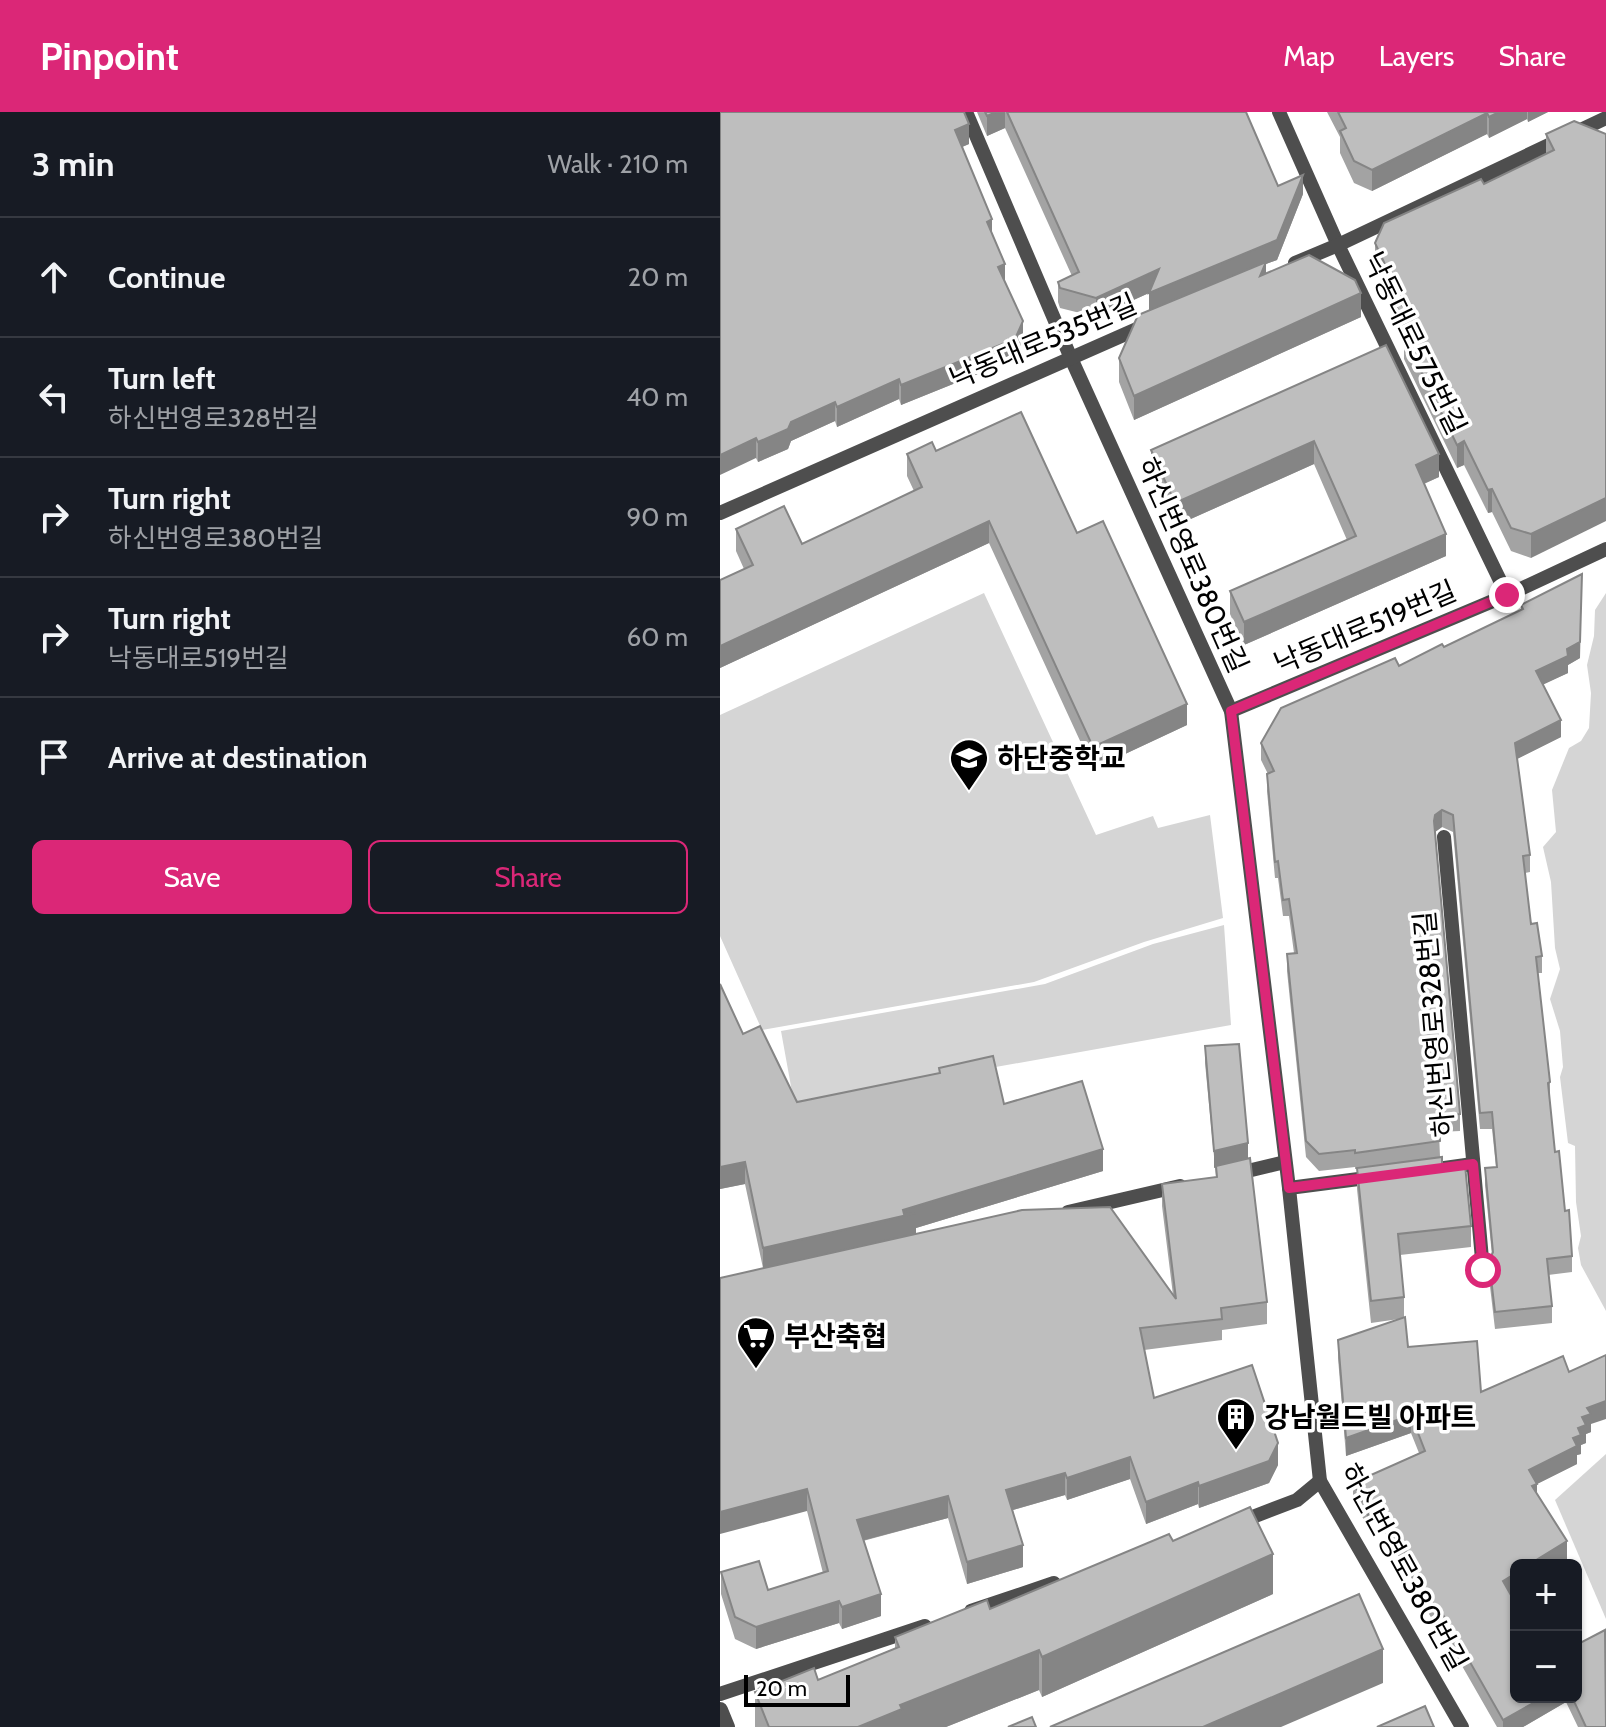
<!DOCTYPE html>
<html lang="en">
<head>
<meta charset="utf-8">
<style>
  :root { --surface:#171b24; --page:#242831; --text:#f1f3f6; --muted:#9ea1a6; --line:#363941; --accent:#db2777 }
  body { margin:0; font-family:Cabin,"Noto Sans KR",sans-serif; background:var(--page); color:var(--text) }
  .controls { position:absolute; right:24px; bottom:24px; display:grid; overflow:hidden; border-radius:12px; box-shadow:0 2px 6px #0004 }
  .controls button { width:72px; height:72px; display:grid; place-items:center; padding:0; border:0; border-bottom:2px solid var(--line); background:var(--surface); color:var(--text); font:40px sans-serif }
  .scale { position:absolute; left:24px; bottom:20px; width:106px; box-sizing:border-box; padding-left:8px; border:4px solid #000; border-top:0; font-size:22px; line-height:28px; white-space:nowrap; color:#000; -webkit-text-stroke:6px #fff; paint-order:stroke }
  .stop { position:absolute; width:24px; height:24px; margin:-18px; border:6px solid #db2777; border-radius:50%; background:#fff }
  .stop.end { background:#db2777; border-color:#fff; box-shadow:0 2px 8px #0008 }
  .list { margin:0; padding:0; list-style:none }
  h2 { display:flex; justify-content:space-between; align-items:center; height:104px; margin:0; padding:0 32px; font-size:34px }
  h2 small { font-size:26px; font-weight:400; color:var(--muted) }
  .list li { display:grid; grid-template-columns:52px 1fr auto; gap:24px; align-items:center; box-sizing:border-box; height:120px; padding:0 32px; border-top:2px solid var(--line) }
  .list b { display:block; font-size:30px; white-space:nowrap }
  .list p { margin:0; font-size:26px; white-space:nowrap; color:var(--muted) }
  .list em { font-size:26px; font-style:normal; color:var(--muted) }
  .actions { display:flex; gap:16px; padding:24px 32px }
  .actions a { flex:1; padding:18px 0; border:2px solid var(--accent); border-radius:12px; text-align:center; font-size:28px; color:var(--accent) }
  .actions .main { background:var(--accent); color:#fff }
  .icon { flex:none; width:44px; height:44px; fill:none; stroke:currentColor; stroke-width:2; stroke-linecap:round; stroke-linejoin:round }
  .map { position:relative; flex:none; width:886px; height:1615px; overflow:hidden }
  header { display:flex; align-items:center; gap:48px; box-sizing:border-box; height:112px; padding:0 40px; background:var(--accent); color:#fff }
  header strong { font-size:38px }
  nav { display:flex; gap:44px; margin-inline-start:auto; font-size:28px }
  main { display:flex }
  aside { flex:1; background:var(--surface) }
  .map>svg:first-child { display:block }
  .green { fill:#d5d5d5 }
  .lines { fill:none; stroke-linecap:round; stroke-linejoin:round }
  .service { stroke:#4e4e4e; stroke-width:14 }
  .tertiary { stroke:#4e4e4e; stroke-width:16 }
  .wall { fill:#a3a3a3 }
  .shaded-wall { fill:#858585 }
  .building { fill:#bebebe; stroke:#858585; stroke-width:2 }
  .route { stroke:#db2777; stroke-width:10 }
  .labels { text-anchor:middle; stroke-width:7; stroke-linejoin:round; paint-order:stroke }
  .street-label { font-size:28px; fill:#000; stroke:#fff }
  .poi-label { font-size:28px; font-weight:bold; fill:#000; stroke:#fff; text-anchor:start }
</style>
</head>
<body>
<header>
<strong>Pinpoint</strong>
<nav><a>Map</a><a>Layers</a><a>Share</a></nav>
</header>
<main>
<aside>
<h2>3 min<small>Walk · 210 m</small></h2>
<ul class="list">
<li><svg class="icon" aria-label="ahead" viewBox="0 0 24 24"><path d="M12 20V5M6 11l6-6 6 6"/></svg><div><b>Continue</b></div><em>20 m</em></li>
<li><svg class="icon" aria-label="left" viewBox="0 0 24 24"><path d="M17 20v-9H6M10 6l-5 5 5 5"/></svg><div><b>Turn left</b><p>하신번영로328번길</p></div><em>40 m</em></li>
<li><svg class="icon" aria-label="right" viewBox="0 0 24 24"><path d="M7 20v-9h11M14 6l5 5-5 5"/></svg><div><b>Turn right</b><p>하신번영로380번길</p></div><em>90 m</em></li>
<li><svg class="icon" aria-label="right" viewBox="0 0 24 24"><path d="M7 20v-9h11M14 6l5 5-5 5"/></svg><div><b>Turn right</b><p>낙동대로519번길</p></div><em>60 m</em></li>
<li><svg class="icon" aria-label="arrive" viewBox="0 0 24 24"><path d="M6 21V4h12l-3 4 3 4H6"/></svg><div><b>Arrive at destination</b></div></li>
</ul>
<div class="actions"><a class="main">Save</a><a>Share</a></div>
</aside>
<div class="map">
<svg width="886" height="1615" viewBox="0 0 886 1615">
  <rect width="100%" height="100%" fill="#fff"/>
  <g class="green">
    <polygon points="264,481 376,723 433,704 438,716 490,703 503,806 424,830 314,870 42,918 0,824 0,603"/>
    <polygon points="886,481 886,1199 861,1153 858,1136 861,1124 856,1090 855,1034 848,1031 840,965 843,955 840,919 830,887 840,857 835,836 831,770 823,735 836,720 832,678 849,636 861,629 869,616 871,581 867,553 874,524 875,498"/>
    <polygon points="504,813 511,913 74,991 61,919 325,872 433,832"/>
    <polygon points="886,1342 886,1507 835,1388"/>
  </g>
  <g class="lines">
    <g class="service">
      <polyline points="246,0 350,244 511,599 569,1076 600,1369 742,1615"/>
      <polyline points="559,0 618,133 787,483"/>
      <polyline points="575,151 618,133 886,6"/>
      <polyline points="0,401 426,213"/>
      <polyline points="511,599 792,481 886,437"/>
      <polyline points="724,725 763,1158"/>
      <polyline points="710,1058 753,1052"/>
      <polyline points="515,1062 565,1050"/>
      <polyline points="569,1076 654,1065"/>
      <polyline points="348,1100 460,1074"/>
      <polyline points="517,1411 577,1388 600,1369"/>
      <polyline points="251,1499 334,1471"/>
      <polyline points="0,1582 205,1514"/>
    </g>
    <polyline class="tertiary" points="0,1598 7,1615"/>
  </g>
  <g class="wall">
    <polygon points="0,0 249,32 242,35 272,122 285,171 303,229 295,247 181,293 179,287 117,315 115,309 71,329 68,337 38,350 36,346"/>
    <polygon points="257,0 526,0 558,74 583,82 557,148 546,152 546,162 641,205 414,308 399,270 399,246 429,198 429,181 376,205 340,196 338,190 338,170 352,164 285,16 267,24"/>
    <polygon points="607,0 828,0 808,10 807,7 769,26 767,22 652,79 634,71 620,41 620,25"/>
    <polygon points="854,9 811,446 791,439 772,400 768,401 744,353 737,356 684,247 684,234 674,213 674,196 655,154 655,131 764,72 826,42 826,22"/>
    <polygon points="666,233 719,365 704,372 726,444 524,533 510,502 510,479 627,428 594,352 455,414 431,361 431,338"/>
    <polygon points="216,339 357,421 467,613 373,657 269,431 0,556 0,468 24,457 16,439 16,417 82,432 194,379 187,364 187,342"/>
    <polygon points="801,493 860,546 848,553 848,561 823,572 841,625 797,647 810,743 810,760 805,761 811,812 822,844 822,861 818,861 830,970 830,987 829,987 835,1040 852,1144 852,1160 828,1163 832,1194 832,1211 775,1217 769,1166 769,1149 772,1143 765,1073 765,1056 776,1055 772,1017 760,1017 733,720 722,715 715,720 740,1002 740,1019 719,1020 720,1045 722,1056 751,1114 751,1135 680,1143 684,1185 684,1206 688,1235 761,1280 871,1312 871,1320 866,1322 866,1331 861,1333 861,1342 857,1343 857,1352 817,1372 817,1382 847,1447 791,1482 796,1585 856,1585 886,1615 858,1615 846,1590 803,1615 777,1615 722,1519 720,1520 698,1484 698,1477 657,1408 647,1413 633,1389 633,1371 699,1341 691,1321 626,1344 618,1246 618,1228 679,1207 651,1211 637,1077 637,1057 635,1057 635,1055 599,1059 586,1045 567,859 567,842 574,841 569,804 563,804 558,766 555,766 547,679 548,662 541,648 541,631 679,554 724,535 801,498"/>
    <polygon points="0,872 23,922 77,990 219,961 219,956 284,992 383,1059 196,1116 196,1122 453,1183 442,1094 442,1072 496,1065 485,951 485,934 528,1047 547,1190 547,1212 502,1218 502,1228 424,1238 434,1286 558,1353 549,1371 479,1396 478,1392 426,1412 410,1367 347,1388 345,1383 293,1398 303,1455 247,1472 228,1406 143,1429 161,1504 122,1517 119,1511 36,1537 15,1527 1,1482 1,1460 48,1478 103,1461 87,1399 43,1156 25,1072 0,1077"/>
    <polygon points="453,1429 553,1482 322,1585 319,1578 226,1615 35,1615 35,1580 98,1568 175,1536 175,1525 270,1497"/>
  </g>
  <g class="shaded-wall">
    <polygon points="276,0 285,0 285,16 267,24 267,4"/>
    <polygon points="779,0 807,0 807,7 769,26 769,5"/>
    <polygon points="808,0 828,0 808,10"/>
    <polygon points="767,1 767,22 652,79 652,58"/>
    <polygon points="249,12 249,32 235,38 235,18"/>
    <polygon points="583,63 583,82 557,148 546,152 546,174 429,200 429,181 376,205 376,186"/>
    <polygon points="272,107 272,127 267,110"/>
    <polygon points="285,152 285,172 278,155"/>
    <polygon points="641,181 641,205 414,308 414,284"/>
    <polygon points="303,209 303,229 295,247 181,293 181,273"/>
    <polygon points="179,267 179,287 117,315 117,295"/>
    <polygon points="115,290 115,309 71,329 68,337 38,350 38,330 71,310"/>
    <polygon points="36,326 36,346 0,363 0,343"/>
    <polygon points="594,329 594,352 455,414 455,391"/>
    <polygon points="744,329 744,353 737,356 737,333"/>
    <polygon points="719,342 719,365 696,375 696,353"/>
    <polygon points="772,377 772,400 768,401 768,378"/>
    <polygon points="886,386 886,409 811,446 811,422"/>
    <polygon points="269,409 269,431 0,556 0,534"/>
    <polygon points="726,422 726,444 524,533 524,510"/>
    <polygon points="862,462 860,546 848,553 848,561 816,576 816,559 847,537"/>
    <polygon points="467,592 467,613 373,657 373,635"/>
    <polygon points="841,608 841,625 795,648 795,631"/>
    <polygon points="722,698 722,715 715,720 714,709 715,703"/>
    <polygon points="528,1031 528,1048 494,1056 494,1039"/>
    <polygon points="383,1037 383,1059 196,1116 196,1123 43,1158 43,1136 183,1098"/>
    <polygon points="25,1050 25,1072 0,1077 0,1055"/>
    <polygon points="886,1289 886,1307 871,1312 871,1320 866,1322 866,1331 861,1333 861,1342 857,1343 857,1352 817,1372 817,1390 812,1392 809,1358 853,1326 867,1296"/>
    <polygon points="691,1303 691,1321 626,1344 626,1326"/>
    <polygon points="558,1331 558,1353 549,1371 479,1396 479,1374"/>
    <polygon points="410,1345 410,1367 347,1388 347,1366"/>
    <polygon points="345,1361 345,1383 286,1400 286,1378"/>
    <polygon points="478,1370 478,1392 426,1412 426,1390"/>
    <polygon points="87,1377 87,1399 0,1422 0,1400"/>
    <polygon points="228,1384 228,1406 137,1430 137,1408"/>
    <polygon points="657,1389 657,1408 647,1413 647,1395"/>
    <polygon points="847,1429 847,1447 837,1453 808,1453"/>
    <polygon points="303,1433 303,1455 247,1472 247,1450"/>
    <polygon points="553,1442 553,1482 322,1585 322,1545"/>
    <polygon points="796,1461 796,1479 783,1487 783,1469"/>
    <polygon points="161,1482 161,1504 122,1517 122,1495"/>
    <polygon points="119,1489 119,1511 36,1537 36,1515"/>
    <polygon points="722,1501 722,1519 720,1520 720,1502"/>
    <polygon points="663,1537 663,1571 561,1615 483,1615"/>
    <polygon points="319,1538 319,1578 226,1615 138,1615 180,1593"/>
    <polygon points="824,1585 846,1585 846,1590 803,1615 783,1615 783,1608"/>
  </g>
  <g class="building">
    <polygon points="0,0 244,0 249,12 235,18 272,107 267,110 285,152 278,155 303,209 295,227 181,273 179,267 117,295 115,290 71,310 68,317 38,330 36,326 0,343"/>
    <polygon points="265,0 276,0 267,4"/>
    <polygon points="287,0 526,0 558,74 583,63 557,128 429,181 439,157 376,186 340,176 338,170 359,160"/>
    <polygon points="618,0 779,0 769,5 767,1 652,58 634,49 620,19 626,16"/>
    <polygon points="854,9 886,22 886,386 811,422 791,416 772,377 768,378 744,329 737,333 684,224 689,222 674,189 685,195 655,131 664,111 761,67 764,72 834,38 826,22"/>
    <polygon points="589,143 635,168 641,181 414,284 399,246 418,203 546,150 540,164"/>
    <polygon points="666,233 719,342 696,353 726,422 524,510 510,479 636,424 594,329 455,391 431,338"/>
    <polygon points="301,300 357,421 383,409 467,592 373,635 269,409 0,534 0,468 33,453 16,417 64,394 82,432 202,375 187,342 212,330 216,339"/>
    <polygon points="862,462 860,530 847,537 848,544 816,559 841,608 795,631 810,743 803,744 811,812 817,811 822,844 816,845 830,970 828,971 835,1040 839,1039 845,1099 849,1098 852,1144 827,1147 832,1194 775,1200 769,1149 773,1140 765,1056 777,1055 772,1000 760,1001 733,703 722,698 715,703 714,709 740,1002 718,1003 720,1029 635,1041 635,1038 599,1042 586,1029 567,842 577,841 569,787 563,788 558,749 555,750 547,662 554,659 541,631 561,596 675,546 679,554 722,532 724,535 803,497 801,493"/>
    <polygon points="0,872 23,922 40,914 77,990 220,961 219,956 273,944 284,992 362,969 383,1037 183,1098 184,1102 196,1101 43,1136 25,1050 0,1055"/>
    <polygon points="519,932 528,1031 494,1039 485,934"/>
    <polygon points="722,1045 722,1056 745,1053 751,1114 678,1122 684,1185 651,1189 637,1056"/>
    <polygon points="530,1046 547,1190 501,1196 502,1207 420,1216 434,1286 532,1253 558,1331 549,1349 479,1374 478,1370 426,1390 410,1345 347,1366 345,1361 286,1378 303,1433 247,1450 228,1384 137,1408 161,1482 122,1495 119,1489 36,1515 15,1505 1,1460 39,1449 48,1478 108,1459 87,1377 0,1400 0,1166 302,1098 390,1095 456,1187 442,1072 497,1065 496,1054"/>
    <polygon points="685,1205 688,1235 757,1229 761,1280 843,1244 849,1260 886,1243 886,1289 867,1296 871,1302 862,1305 866,1313 858,1316 861,1323 853,1326 857,1334 809,1358 817,1372 812,1374 847,1429 808,1453 796,1453 796,1461 783,1469 796,1492 796,1585 824,1585 783,1608 722,1501 720,1502 698,1466 701,1464 657,1389 647,1395 633,1371 705,1339 691,1303 626,1326 618,1228"/>
    <polygon points="530,1395 553,1442 322,1545 319,1538 180,1593 182,1597 138,1615 49,1615 35,1580 94,1556 98,1568 179,1535 175,1525 267,1488 270,1497 449,1422 453,1429"/>
    <polygon points="639,1482 663,1537 483,1615 330,1615"/>
    <polygon points="885,1518 886,1615 866,1615 852,1585 856,1585 856,1533"/>
    <polygon points="705,1594 714,1615 657,1615"/>
    <polygon points="312,1605 316,1615 288,1615"/>
  </g>
  <g class="lines">
    <polyline class="route" points="763,1158 753,1052 569,1076 511,599 787,483"/>
  </g>
  <defs>
    <symbol id="school-pin" viewBox="-11 -11 22 30"><path d="M0 17L-7.5 6A9.5 9.5 0 1 1 7.5 6Z" fill="#000" stroke="#fff"/><path d="M0-5L7-2L0 1L-7-2ZM-4 1L0 2.5L4 1V4Q0 6-4 4Z" fill="#fff"/></symbol>
    <symbol id="supermarket-pin" viewBox="-11 -11 22 30"><path d="M0 17L-7.5 6A9.5 9.5 0 1 1 7.5 6Z" fill="#000" stroke="#fff"/><path d="M-6-5.5h2.5l.6 2H6L4.5 2H-2.5L-4.4-4H-6ZM-1.5 3.2a1.3 1.3 0 1 0 .1 0ZM3 3.2a1.3 1.3 0 1 0 .1 0Z" fill="#fff"/></symbol>
    <symbol id="building-pin" viewBox="-11 -11 22 30"><path d="M0 17L-7.5 6A9.5 9.5 0 1 1 7.5 6Z" fill="#000" stroke="#fff"/><path d="M-4-6H4V6H1V3H-1V6H-4ZM-2.5-4.3h1.7v1.8h-1.7ZM.8-4.3h1.7v1.8H.8ZM-2.5-1h1.7V.8h-1.7ZM.8-1h1.7V.8H.8Z" fill="#fff"/></symbol>
  </defs>
  <g fill-rule="evenodd">
    <use href="#school-pin" x="227" y="624" width="44" height="60"/>
    <use href="#supermarket-pin" x="14" y="1202" width="44" height="60"/>
    <use href="#building-pin" x="494" y="1283" width="44" height="60"/>
  </g>
  <g class="labels">
    <g class="street-label">
      <text transform="translate(323 229) rotate(-23)" y="10">낙동대로535번길</text>
      <text transform="translate(695 231) rotate(64)" y="10">낙동대로575번길</text>
      <text transform="translate(473 453) rotate(66)" y="10">하신번영로380번길</text>
      <text transform="translate(645 515) rotate(-23)" y="10">낙동대로519번길</text>
      <text transform="translate(714 912) rotate(-95)" y="10">하신번영로328번길</text>
      <text transform="translate(684 1455) rotate(61)" y="10">하신번영로380번길</text>
    </g>
    <g class="poi-label">
      <text x="277" y="656">하단중학교</text>
      <text x="64" y="1234">부산축협</text>
      <text x="544" y="1315">강남월드빌 아파트</text>
    </g>
  </g>
</svg>
<div class="controls">
<button>+</button>
<button>−</button>
</div>
<div class="scale">20 m</div>
<div class="stop" style="left:763px;top:1158px"></div>
<div class="stop end" style="left:787px;top:483px"></div>
</div>
</main>
</body>
</html>
